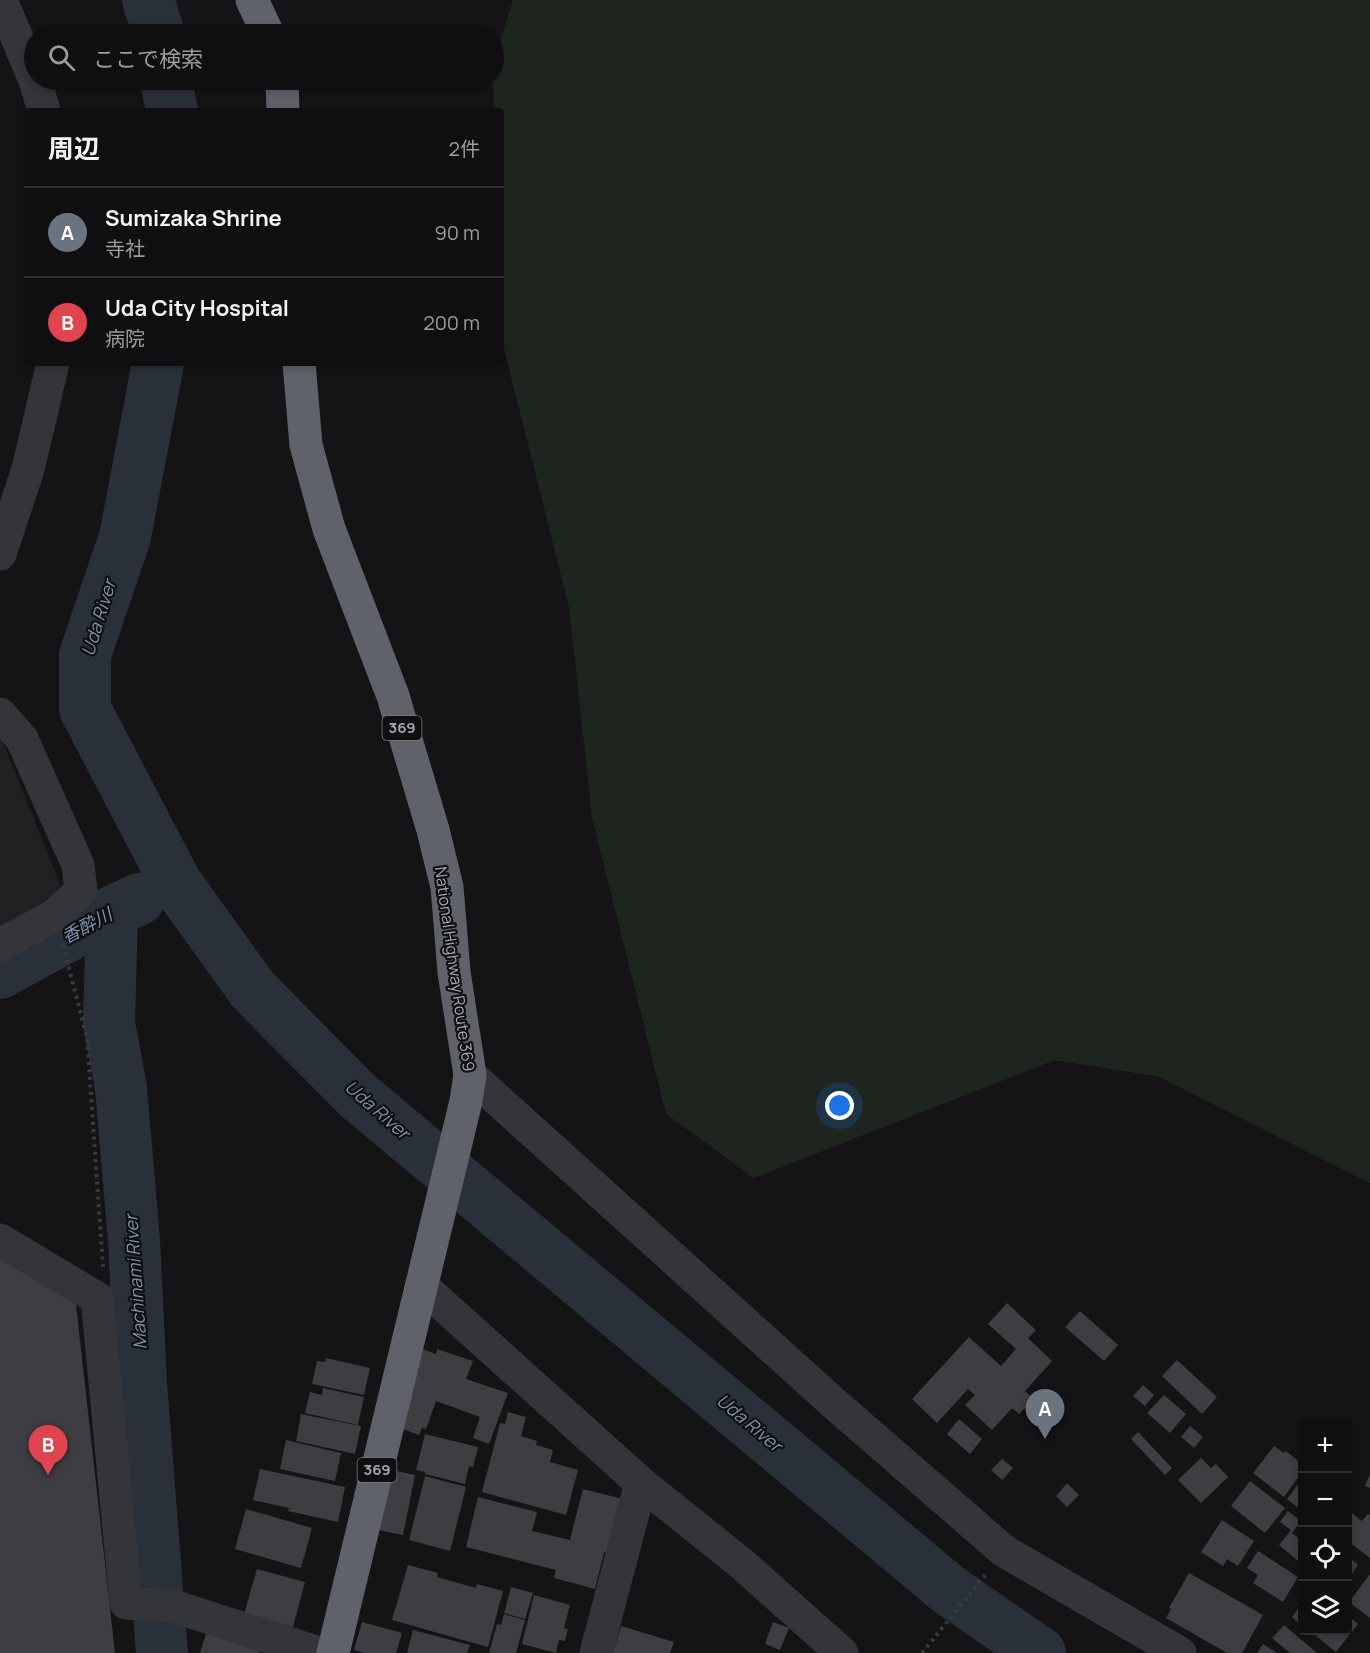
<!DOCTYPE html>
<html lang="ja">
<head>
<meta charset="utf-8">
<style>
  :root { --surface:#0f0e10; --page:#181719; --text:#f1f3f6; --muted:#9b9c9f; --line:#2f2e30; --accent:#ea580c }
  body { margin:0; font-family:Manrope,"Noto Sans JP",sans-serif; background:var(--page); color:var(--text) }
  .controls { position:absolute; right:18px; bottom:18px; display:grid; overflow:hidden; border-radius:6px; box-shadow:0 3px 9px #0003 }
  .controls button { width:54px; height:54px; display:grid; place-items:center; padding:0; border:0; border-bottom:2px solid var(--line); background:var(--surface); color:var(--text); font:30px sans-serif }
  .you { position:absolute; left:840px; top:1106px; width:21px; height:21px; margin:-15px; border:4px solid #fff; border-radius:50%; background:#1a73e8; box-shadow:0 0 0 9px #1a73e833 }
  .badge { display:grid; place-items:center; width:39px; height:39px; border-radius:50%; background:var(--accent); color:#fff; font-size:20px; font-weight:700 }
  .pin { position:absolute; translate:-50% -50px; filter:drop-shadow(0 2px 3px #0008) }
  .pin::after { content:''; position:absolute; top:32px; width:21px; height:18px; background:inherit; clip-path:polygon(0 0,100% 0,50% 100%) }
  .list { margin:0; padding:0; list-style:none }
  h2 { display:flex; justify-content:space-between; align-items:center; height:78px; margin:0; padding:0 24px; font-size:26px }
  h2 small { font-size:20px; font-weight:400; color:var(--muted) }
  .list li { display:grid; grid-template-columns:39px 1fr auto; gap:18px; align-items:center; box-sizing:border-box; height:90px; padding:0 24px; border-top:2px solid var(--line) }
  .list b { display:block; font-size:22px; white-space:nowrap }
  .list p { margin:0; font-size:20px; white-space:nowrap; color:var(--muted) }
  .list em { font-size:20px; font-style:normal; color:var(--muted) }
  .icon { flex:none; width:33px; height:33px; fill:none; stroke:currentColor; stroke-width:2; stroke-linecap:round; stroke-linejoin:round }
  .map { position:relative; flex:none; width:1370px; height:1653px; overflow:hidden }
  .search { position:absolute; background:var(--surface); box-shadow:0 3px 9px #0003; left:24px; top:24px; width:480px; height:66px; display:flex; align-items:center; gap:15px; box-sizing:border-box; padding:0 21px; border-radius:33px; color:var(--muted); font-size:22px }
  .panel { position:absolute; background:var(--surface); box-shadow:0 3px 9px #0003; left:24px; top:108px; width:480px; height:258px; border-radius:6px }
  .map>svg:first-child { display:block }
  .built { fill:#201f22 }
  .green { fill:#1e251f }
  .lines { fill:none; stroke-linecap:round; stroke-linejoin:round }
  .river { stroke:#2a3039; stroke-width:52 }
  .building { fill:#3e3d42 }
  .path { stroke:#3a3b41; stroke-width:4; stroke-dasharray:3 4.5; stroke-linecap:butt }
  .minor { stroke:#34353a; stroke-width:33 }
  .highway { stroke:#60626b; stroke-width:33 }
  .labels { text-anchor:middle; stroke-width:4.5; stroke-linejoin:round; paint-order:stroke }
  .shield { fill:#0f0e10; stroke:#787a84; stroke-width:1.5 }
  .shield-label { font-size:15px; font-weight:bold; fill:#a5a8b5 }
  .street-label { font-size:16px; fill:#a5a8b5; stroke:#0f0e10 }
  .water-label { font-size:18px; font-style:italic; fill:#7c92b1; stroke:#0f0e10 }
</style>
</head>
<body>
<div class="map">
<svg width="1370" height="1653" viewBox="0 0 1370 1653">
  <rect width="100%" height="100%" fill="#141315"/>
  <polygon class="built" points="0,735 66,899 0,936"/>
  <polygon class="green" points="513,0 1370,0 1370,1183 1159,1077 1055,1060 754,1178 666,1114 592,817 569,607 501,337 501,111 495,111 492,80 494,61"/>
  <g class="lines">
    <g class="river">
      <polyline points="148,0 159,34"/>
      <polyline points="166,80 172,111"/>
      <polyline points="158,363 125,537 85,655 85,709 176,883 253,990 358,1096 949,1590 1040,1653"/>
      <polyline points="112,912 109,1023 121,1088 134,1240 141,1383 162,1653"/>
      <polyline points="0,973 112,912 139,899"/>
    </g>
  </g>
  <g class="building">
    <polygon points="0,1250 75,1296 115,1653 0,1653"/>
    <polygon points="1007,1303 1036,1330 1028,1338 1052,1361 1025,1391 1034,1399 1019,1414 1012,1408 992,1430 965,1405 975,1395 968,1389 937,1423 912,1399 969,1337 1001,1366 1016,1349 988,1324"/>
    <polygon points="1080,1311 1118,1345 1104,1361 1065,1327"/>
    <polygon points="422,1349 436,1354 437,1349 473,1361 466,1379 508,1393 489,1444 473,1438 480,1417 436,1401 426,1429 422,1428 419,1435 400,1428 414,1388 409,1386"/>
    <polygon points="326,1358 370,1368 364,1395 312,1384 317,1361 325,1362"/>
    <polygon points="1177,1360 1217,1397 1202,1414 1162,1376"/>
    <polygon points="1143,1385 1154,1395 1145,1406 1133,1396"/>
    <polygon points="323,1388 364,1397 358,1425 305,1413 310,1392 322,1395"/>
    <polygon points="1164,1395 1186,1414 1170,1433 1147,1413"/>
    <polygon points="508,1412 526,1417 521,1436 537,1441 536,1445 553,1450 550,1462 578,1470 566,1515 482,1492 500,1423 505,1424"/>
    <polygon points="301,1414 361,1426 355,1454 296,1441"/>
    <polygon points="959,1419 982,1439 970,1454 947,1434"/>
    <polygon points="1190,1426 1203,1437 1194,1448 1181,1437"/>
    <polygon points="1138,1432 1172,1468 1165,1475 1131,1439"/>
    <polygon points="425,1434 478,1447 473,1467 469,1466 465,1484 425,1474 425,1472 416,1470"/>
    <polygon points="286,1440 341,1453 335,1481 280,1469"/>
    <polygon points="1274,1446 1284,1453 1286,1451 1302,1464 1302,1472 1284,1497 1253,1473"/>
    <polygon points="1201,1458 1211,1468 1216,1464 1228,1477 1201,1503 1178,1480"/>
    <polygon points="1002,1459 1013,1468 1002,1480 991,1470"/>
    <polygon points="260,1469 345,1487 338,1522 288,1511 289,1508 253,1500"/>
    <polygon points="392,1470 415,1475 403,1535 378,1530"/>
    <polygon points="1370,1474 1370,1488 1365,1486"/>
    <polygon points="425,1476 466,1487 450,1551 409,1540"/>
    <polygon points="1302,1479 1302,1511 1287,1499"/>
    <polygon points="1250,1481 1285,1508 1265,1533 1231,1506"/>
    <polygon points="1067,1483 1079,1495 1067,1507 1056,1496"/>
    <polygon points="583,1489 623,1499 609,1553 604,1552 595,1589 554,1578 556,1570 466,1547 478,1497 537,1512 532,1531 570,1540"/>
    <polygon points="246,1509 312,1528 301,1568 235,1549"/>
    <polygon points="1348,1510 1362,1521 1368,1514 1370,1515 1370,1558 1348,1541"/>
    <polygon points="1288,1511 1301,1521 1292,1533 1301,1540 1302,1538 1302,1564 1279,1545 1291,1530 1280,1522"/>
    <polygon points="1222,1520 1254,1541 1238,1566 1227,1559 1223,1566 1201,1552"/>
    <polygon points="1258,1551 1298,1577 1283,1602 1253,1583 1258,1575 1247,1568"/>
    <polygon points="1348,1556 1358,1565 1348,1580"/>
    <polygon points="408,1565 438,1573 437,1577 476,1588 477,1584 503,1591 488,1647 392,1620"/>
    <polygon points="257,1569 305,1582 293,1627 244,1614"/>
    <polygon points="1189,1573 1263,1615 1242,1653 1227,1653 1166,1618 1171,1609 1169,1608"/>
    <polygon points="1370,1574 1370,1618 1349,1602"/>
    <polygon points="511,1587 533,1593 525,1619 504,1613"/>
    <polygon points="534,1595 570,1605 564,1628 568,1629 565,1641 559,1640 556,1653 522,1644"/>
    <polygon points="1302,1597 1302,1626 1292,1617 1300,1606 1297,1604"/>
    <polygon points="504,1614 525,1620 516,1653 489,1653 497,1624 501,1625"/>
    <polygon points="1348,1616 1358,1624 1336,1652 1309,1630 1348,1630"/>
    <polygon points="362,1622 402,1633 396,1653 364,1653 354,1650"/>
    <polygon points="773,1622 789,1628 780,1650 765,1644"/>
    <polygon points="1284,1625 1317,1653 1290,1653 1272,1638"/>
    <polygon points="621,1626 674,1642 670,1653 613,1653"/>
    <polygon points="413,1630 470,1645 467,1653 407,1653"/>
    <polygon points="206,1634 262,1642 259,1653 200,1653"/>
    <polygon points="1263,1644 1277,1653 1257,1653"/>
  </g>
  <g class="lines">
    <g class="path">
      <polyline points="63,945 87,1038 103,1267"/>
      <polyline points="922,1653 985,1575"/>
    </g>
    <g class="minor">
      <polyline points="1,0 34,78"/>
      <polyline points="35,80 44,111"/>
      <polyline points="0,554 28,469 53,363"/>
      <polyline points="0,714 22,739 78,865 81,891 55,915 0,945"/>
      <polyline points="470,1075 837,1406 1004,1551 1180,1653"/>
      <polyline points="0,1240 97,1298 126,1603 173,1606 319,1653"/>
      <polyline points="423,1287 641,1483 742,1564 842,1653"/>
      <polyline points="596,1653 641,1483"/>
    </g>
    <g class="highway">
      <polyline points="252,0 268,34"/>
      <polyline points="282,80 283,111"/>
      <polyline points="299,363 306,445 329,529 393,696 433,830 447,887 454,972 470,1075 466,1101 333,1653"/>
    </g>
  </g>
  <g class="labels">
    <g class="shield">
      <rect x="382.5" y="716" width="39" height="24" rx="4.5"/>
      <rect x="357.5" y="1458" width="39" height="24" rx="4.5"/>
    </g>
    <g class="shield-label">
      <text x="402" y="733">369</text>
      <text x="377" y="1475">369</text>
    </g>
    <g class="street-label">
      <text transform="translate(455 969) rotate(82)" y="6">National Highway Route 369</text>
    </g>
    <g class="water-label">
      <text transform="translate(99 618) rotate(-73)" y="6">Uda River</text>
      <text transform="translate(87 926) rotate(-28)" y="6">香酔川</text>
      <text transform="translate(377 1110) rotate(41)" y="6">Uda River</text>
      <text transform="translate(136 1282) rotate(-94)" y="6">Machinami River</text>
      <text transform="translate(749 1423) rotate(40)" y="6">Uda River</text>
    </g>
  </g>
</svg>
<div class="controls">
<button>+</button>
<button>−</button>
<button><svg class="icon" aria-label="locate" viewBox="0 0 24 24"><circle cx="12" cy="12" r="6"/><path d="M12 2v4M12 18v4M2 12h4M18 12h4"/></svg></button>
<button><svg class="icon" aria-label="layers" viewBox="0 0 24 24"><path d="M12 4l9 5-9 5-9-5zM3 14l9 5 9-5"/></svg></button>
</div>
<div class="you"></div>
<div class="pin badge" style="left:1045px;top:1439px;background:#6b7280">A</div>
<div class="pin badge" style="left:48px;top:1475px;background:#e0444e">B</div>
<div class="search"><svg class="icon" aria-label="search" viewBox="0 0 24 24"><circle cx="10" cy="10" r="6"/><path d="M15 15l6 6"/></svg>ここで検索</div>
<section class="panel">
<h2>周辺<small>2件</small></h2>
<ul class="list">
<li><span class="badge" style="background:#6b7280">A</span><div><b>Sumizaka Shrine</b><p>寺社</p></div><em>90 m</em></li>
<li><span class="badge" style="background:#e0444e">B</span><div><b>Uda City Hospital</b><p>病院</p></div><em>200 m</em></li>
</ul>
</section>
</div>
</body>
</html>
